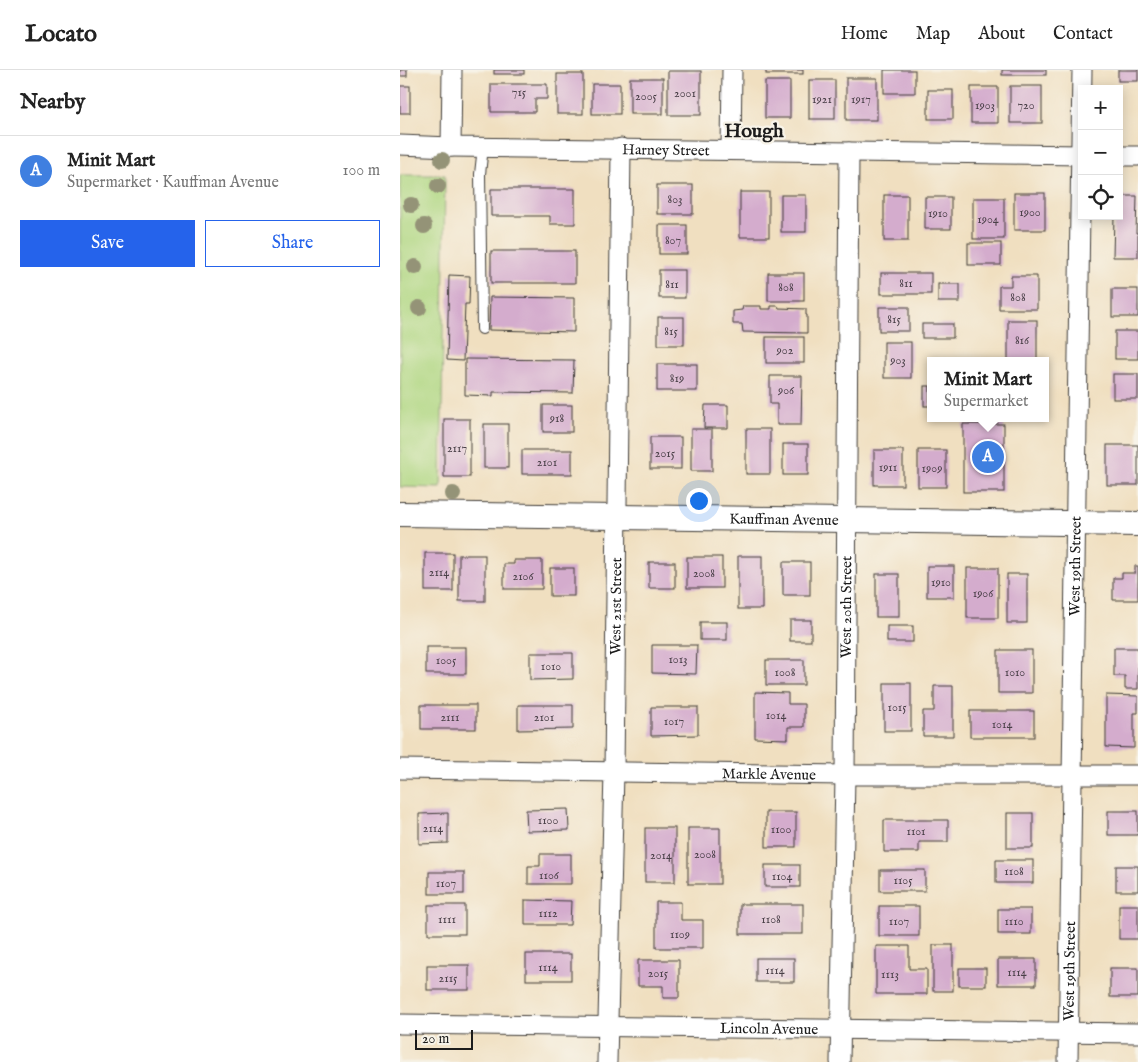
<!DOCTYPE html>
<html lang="en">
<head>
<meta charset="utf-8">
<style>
  :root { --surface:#fff; --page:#f2f2f2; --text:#222; --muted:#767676; --line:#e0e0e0; --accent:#2563eb }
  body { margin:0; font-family:"IM FELL English",serif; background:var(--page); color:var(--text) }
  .controls { position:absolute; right:15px; top:15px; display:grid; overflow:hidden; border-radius:0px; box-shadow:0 2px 12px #0003 }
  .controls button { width:45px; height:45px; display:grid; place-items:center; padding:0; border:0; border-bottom:1px solid var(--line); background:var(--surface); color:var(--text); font:25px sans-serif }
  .scale { position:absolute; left:15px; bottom:12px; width:58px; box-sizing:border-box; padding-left:5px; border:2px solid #1c1c1c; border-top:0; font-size:14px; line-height:18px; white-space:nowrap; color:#1c1c1c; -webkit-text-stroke:4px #f7f3e8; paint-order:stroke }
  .you { position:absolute; left:298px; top:430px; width:18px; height:18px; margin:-12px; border:4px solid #fff; border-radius:50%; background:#1a73e8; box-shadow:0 0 0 8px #1a73e833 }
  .badge { display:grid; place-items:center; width:32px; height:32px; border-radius:50%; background:var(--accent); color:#fff; font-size:16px; font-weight:700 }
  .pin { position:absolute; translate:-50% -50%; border:2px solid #fff; box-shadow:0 1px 5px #0006 }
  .popup { position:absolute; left:527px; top:287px; width:122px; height:65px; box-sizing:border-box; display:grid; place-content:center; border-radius:0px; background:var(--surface); filter:drop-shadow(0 1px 4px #0005); font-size:16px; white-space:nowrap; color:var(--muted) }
  .popup b { font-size:19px; color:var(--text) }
  .popup::after { content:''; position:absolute; left:50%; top:100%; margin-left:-10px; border:10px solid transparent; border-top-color:var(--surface) }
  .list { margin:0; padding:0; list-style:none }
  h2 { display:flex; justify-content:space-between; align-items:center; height:65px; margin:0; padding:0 20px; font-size:21px }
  h2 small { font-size:16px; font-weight:400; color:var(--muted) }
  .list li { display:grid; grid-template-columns:32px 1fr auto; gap:15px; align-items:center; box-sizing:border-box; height:70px; padding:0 20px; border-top:1px solid var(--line) }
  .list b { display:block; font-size:19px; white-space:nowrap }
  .list p { margin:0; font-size:16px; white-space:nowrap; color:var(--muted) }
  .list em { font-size:16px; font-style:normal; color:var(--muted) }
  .actions { display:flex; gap:10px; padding:15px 20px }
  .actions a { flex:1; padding:11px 0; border:1px solid var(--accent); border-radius:0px; text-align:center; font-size:18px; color:var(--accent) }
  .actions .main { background:var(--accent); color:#fff }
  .icon { flex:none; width:28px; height:28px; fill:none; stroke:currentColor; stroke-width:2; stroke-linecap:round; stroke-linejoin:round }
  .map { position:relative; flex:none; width:738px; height:992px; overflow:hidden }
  header { display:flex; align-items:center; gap:30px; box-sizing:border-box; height:70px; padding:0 25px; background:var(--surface); border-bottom:1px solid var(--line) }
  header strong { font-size:24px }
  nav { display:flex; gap:28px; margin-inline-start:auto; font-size:18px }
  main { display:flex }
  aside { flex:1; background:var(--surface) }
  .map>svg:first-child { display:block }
  .green { fill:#b0d782; stroke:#667a4f }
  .building { fill:#d4accd }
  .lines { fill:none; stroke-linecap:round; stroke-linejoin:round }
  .service-casing { stroke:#3c3935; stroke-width:12 }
  .minor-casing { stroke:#3c3935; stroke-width:21 }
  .tertiary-casing { stroke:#3c3935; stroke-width:26 }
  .service { stroke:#fff; stroke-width:10 }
  .minor { stroke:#fff; stroke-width:19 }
  .tertiary { stroke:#fff; stroke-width:24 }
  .tree { fill:#949377 }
  .labels { text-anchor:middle; stroke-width:4.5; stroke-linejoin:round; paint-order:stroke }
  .number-label { font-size:12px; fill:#4a4048 }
  .street-label { font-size:15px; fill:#1c1c1c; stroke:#f7f3e8 }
  .district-label { font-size:20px; font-weight:bold; fill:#1c1c1c; stroke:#f7f3e8 }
</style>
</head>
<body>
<header>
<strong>Locato</strong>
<nav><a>Home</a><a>Map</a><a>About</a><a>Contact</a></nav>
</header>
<main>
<aside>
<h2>Nearby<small></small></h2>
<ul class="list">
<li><span class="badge" style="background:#3f7fe0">A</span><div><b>Minit Mart</b><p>Supermarket · Kauffman Avenue</p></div><em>100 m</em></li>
</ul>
<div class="actions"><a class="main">Save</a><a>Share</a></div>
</aside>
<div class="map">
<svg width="738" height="992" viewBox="0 0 738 992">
  <rect width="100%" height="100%" fill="#f7f3e8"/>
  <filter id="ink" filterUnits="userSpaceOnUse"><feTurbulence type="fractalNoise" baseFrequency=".02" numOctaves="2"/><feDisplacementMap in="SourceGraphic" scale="10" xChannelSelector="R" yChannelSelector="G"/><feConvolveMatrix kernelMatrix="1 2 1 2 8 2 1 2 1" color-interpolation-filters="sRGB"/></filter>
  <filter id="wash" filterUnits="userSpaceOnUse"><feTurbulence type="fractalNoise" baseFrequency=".0096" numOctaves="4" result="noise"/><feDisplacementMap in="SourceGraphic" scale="20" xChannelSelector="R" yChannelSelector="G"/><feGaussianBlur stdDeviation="1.12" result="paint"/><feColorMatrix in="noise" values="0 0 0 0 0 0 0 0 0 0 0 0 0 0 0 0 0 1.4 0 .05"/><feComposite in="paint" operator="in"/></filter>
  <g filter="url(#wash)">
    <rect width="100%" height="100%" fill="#f0dfc0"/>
    <polygon class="green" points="0,105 45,105 41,418 0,417"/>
    <g id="blocks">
      <g class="building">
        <rect x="0" y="0" width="7" height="6"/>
        <rect x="94" y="0" width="30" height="4"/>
        <rect x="366" y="0" width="37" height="4"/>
        <rect x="484" y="0" width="31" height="23"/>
        <rect x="602" y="0" width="44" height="5"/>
        <rect x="718" y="0" width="20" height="11"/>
        <rect x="268" y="1" width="33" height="44"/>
        <rect x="157" y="4" width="26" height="40"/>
        <rect x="230" y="8" width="33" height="36"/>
        <rect x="446" y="8" width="31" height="42"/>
        <rect x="409" y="10" width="26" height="39"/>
        <rect x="365" y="11" width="25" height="37"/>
        <polygon points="91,14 147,14 147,29 135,29 135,42 91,42"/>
        <rect x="192" y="14" width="28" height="30"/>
        <rect x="0" y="16" width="10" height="27"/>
        <rect x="610" y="16" width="32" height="37"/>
        <rect x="571" y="17" width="27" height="36"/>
        <rect x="528" y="20" width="25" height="29"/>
        <rect x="257" y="115" width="36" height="29"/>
        <polygon points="91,119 175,119 175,154 150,154 150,146 91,146"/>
        <rect x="340" y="122" width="29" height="45"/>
        <rect x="614" y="123" width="31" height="37"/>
        <rect x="381" y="125" width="25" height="37"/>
        <rect x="484" y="125" width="24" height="46"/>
        <polygon points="719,126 737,126 736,163 738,163 738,187 713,187 714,146 719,146"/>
        <rect x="525" y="127" width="26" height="32"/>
        <rect x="573" y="128" width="31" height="41"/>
        <rect x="259" y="155" width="28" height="29"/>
        <rect x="568" y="173" width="33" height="22"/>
        <rect x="91" y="181" width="84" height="32"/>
        <rect x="259" y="200" width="26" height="28"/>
        <rect x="368" y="203" width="36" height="28"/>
        <rect x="481" y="203" width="50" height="21"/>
        <polygon points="49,205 70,206 69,234 65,234 63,291 47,290"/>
        <polygon points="611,206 637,206 637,239 599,239 599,216 611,216"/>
        <rect x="538" y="214" width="22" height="18"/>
        <rect x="712" y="219" width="26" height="28"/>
        <polygon points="90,227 174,228 174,262 89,260"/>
        <polygon points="343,236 361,236 361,239 371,239 371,236 378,236 379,238 406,239 406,245 407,245 407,263 343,262 342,254 333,254 333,241 342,240"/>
        <rect x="479" y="237" width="30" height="24"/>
        <rect x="258" y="247" width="26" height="28"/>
        <rect x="608" y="250" width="29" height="41"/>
        <rect x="522" y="254" width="31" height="14"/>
        <rect x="715" y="261" width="23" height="28"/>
        <rect x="366" y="267" width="38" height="26"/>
        <rect x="484" y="272" width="27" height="36"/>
        <polygon points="65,289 174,290 173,323 93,322 93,326 65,325"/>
        <rect x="257" y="294" width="40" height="27"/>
        <rect x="713" y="304" width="25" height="25"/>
        <polygon points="370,306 402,306 401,355 377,355 377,334 370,334"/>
        <rect x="524" y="316" width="6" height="20"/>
        <rect x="143" y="335" width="29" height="27"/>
        <polygon points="305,335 328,335 328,358 304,358"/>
        <rect x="44" y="349" width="26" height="58"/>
        <rect x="84" y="354" width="24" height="44"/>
        <rect x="563" y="354" width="41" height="68"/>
        <rect x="291" y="359" width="21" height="42"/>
        <rect x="346" y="359" width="24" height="45"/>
        <rect x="250" y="367" width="31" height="32"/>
        <rect x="383" y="374" width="25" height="31"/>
        <rect x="707" y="375" width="31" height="40"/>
        <rect x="122" y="380" width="50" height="24"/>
        <rect x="474" y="380" width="29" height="35"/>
        <rect x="518" y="380" width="28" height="37"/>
        <rect x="25" y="483" width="28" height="38"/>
        <rect x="59" y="485" width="26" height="46"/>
        <rect x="338" y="486" width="24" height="53"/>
        <rect x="287" y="487" width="35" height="31"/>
        <polygon points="114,490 142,490 142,519 104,519 104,494 114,494"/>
        <rect x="249" y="492" width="26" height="26"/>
        <rect x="383" y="492" width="27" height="33"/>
        <rect x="527" y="496" width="27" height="31"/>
        <polygon points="735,496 738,496 738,530 713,530 713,508 722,508 722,503 735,503"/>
        <rect x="150" y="498" width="24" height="28"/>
        <rect x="567" y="498" width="31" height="50"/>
        <rect x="476" y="504" width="23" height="43"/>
        <rect x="607" y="504" width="20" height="49"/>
        <rect x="390" y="550" width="21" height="21"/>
        <rect x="300" y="552" width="27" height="18"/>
        <rect x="487" y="556" width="26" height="16"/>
        <polygon points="252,575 297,575 296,604 252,603"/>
        <rect x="26" y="577" width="40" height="27"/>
        <polygon points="714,578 738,578 738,619 725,619 725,606 714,606"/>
        <rect x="598" y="580" width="34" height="43"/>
        <polygon points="130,583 173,583 173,609 130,610"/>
        <rect x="366" y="590" width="38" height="25"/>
        <rect x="484" y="613" width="27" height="48"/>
        <polygon points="534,616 553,616 553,666 523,666 523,641 534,641"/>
        <polygon points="355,622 388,623 388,634 404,634 404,657 388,657 388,669 355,668"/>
        <polygon points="706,625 738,626 738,643 734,643 734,678 706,677"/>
        <rect x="21" y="635" width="55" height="24"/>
        <polygon points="118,635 173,635 173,659 118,660"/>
        <polygon points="251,637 298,637 298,665 251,666"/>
        <rect x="570" y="641" width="64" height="26"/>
        <polygon points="168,739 169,760 127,761 126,740"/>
        <rect x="708" y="741" width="30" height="24"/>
        <rect x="366" y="742" width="30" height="35"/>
        <polygon points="48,743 48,773 19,774 19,744"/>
        <rect x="607" y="743" width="26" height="35"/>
        <polygon points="484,750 548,750 548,772 519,772 519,782 484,782"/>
        <rect x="245" y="758" width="30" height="54"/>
        <rect x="288" y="758" width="32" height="56"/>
        <polygon points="140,784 171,784 171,814 128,814 128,796 140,796"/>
        <rect x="596" y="790" width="37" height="23"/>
        <rect x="365" y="795" width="35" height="22"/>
        <rect x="716" y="796" width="22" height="25"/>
        <rect x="480" y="800" width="45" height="21"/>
        <rect x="29" y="802" width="35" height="22"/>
        <polygon points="125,830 171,831 170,855 125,855"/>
        <polygon points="256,832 281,832 281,850 303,850 303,878 256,878"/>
        <rect x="340" y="834" width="63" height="30"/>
        <rect x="28" y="835" width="37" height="29"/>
        <rect x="719" y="835" width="19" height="34"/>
        <rect x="479" y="836" width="40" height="30"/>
        <rect x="598" y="839" width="33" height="25"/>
        <rect x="533" y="875" width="20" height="46"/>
        <polygon points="476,876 509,876 509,899 527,899 527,924 476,924"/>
        <rect x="126" y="884" width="45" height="26"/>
        <rect x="356" y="888" width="38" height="24"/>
        <rect x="598" y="889" width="38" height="26"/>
        <polygon points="238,890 279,890 279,928 263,928 263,916 238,916"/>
        <rect x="27" y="895" width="42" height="25"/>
        <rect x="559" y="898" width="27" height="18"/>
        <rect x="710" y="898" width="28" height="29"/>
      </g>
    </g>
  </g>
  <g filter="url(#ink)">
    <use href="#blocks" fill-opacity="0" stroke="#3c3935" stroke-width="1"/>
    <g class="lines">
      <defs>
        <polyline id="service" points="82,259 80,104 83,77"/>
        <g id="minor">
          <path id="s1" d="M0 75 51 77 682 85"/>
          <polyline points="51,77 52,0"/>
          <polyline points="331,80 332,0"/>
          <polyline points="719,86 738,86"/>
          <path id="s2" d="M0 699 445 705H738"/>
          <path id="s3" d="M0 954 738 963"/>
          <path id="s4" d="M207 992 214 702 221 78"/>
          <path id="s5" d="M440 992 445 705 449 82"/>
          <path id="s6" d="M668 992 682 0"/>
        </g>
        <g id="tertiary">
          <path id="s7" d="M0 444 738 454"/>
        </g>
      </defs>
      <use href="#service" class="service-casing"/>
      <use href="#minor" class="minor-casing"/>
      <use href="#tertiary" class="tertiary-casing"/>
      <use href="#service" class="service"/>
      <use href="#minor" class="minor"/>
      <use href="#tertiary" class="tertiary"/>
    </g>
    <g class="tree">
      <circle cx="42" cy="90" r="8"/>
      <circle cx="38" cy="116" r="8"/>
      <circle cx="11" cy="135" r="8"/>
      <circle cx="24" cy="156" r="8"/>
      <circle cx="15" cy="197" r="8"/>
      <circle cx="19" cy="238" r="8"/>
      <circle cx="53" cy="424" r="8"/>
    </g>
  </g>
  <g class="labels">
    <g class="number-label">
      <text x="119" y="26">715</text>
      <text x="285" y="27">2001</text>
      <text x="246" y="30">2005</text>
      <text x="422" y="33">1921</text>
      <text x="461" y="33">1917</text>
      <text x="585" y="39">1903</text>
      <text x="626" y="39">720</text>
      <text x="275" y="133">803</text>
      <text x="630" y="146">1900</text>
      <text x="538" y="147">1910</text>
      <text x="588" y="153">1904</text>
      <text x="273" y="174">807</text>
      <text x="506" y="217">811</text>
      <text x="272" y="218">811</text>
      <text x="386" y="221">808</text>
      <text x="618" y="231">808</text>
      <text x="494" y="253">815</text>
      <text x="271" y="265">815</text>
      <text x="622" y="274">816</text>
      <text x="385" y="284">902</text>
      <text x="498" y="294">903</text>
      <text x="277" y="312">819</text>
      <text x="386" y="324">906</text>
      <text x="157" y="352">918</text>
      <text x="57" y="382">2117</text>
      <text x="265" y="387">2015</text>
      <text x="147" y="396">2101</text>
      <text x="488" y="401">1911</text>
      <text x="532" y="402">1909</text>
      <text x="39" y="506">2114</text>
      <text x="304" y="507">2008</text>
      <text x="123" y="510">2106</text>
      <text x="541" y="516">1910</text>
      <text x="583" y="527">1906</text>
      <text x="278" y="593">1013</text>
      <text x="46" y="594">1005</text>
      <text x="151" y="600">1010</text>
      <text x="385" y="606">1008</text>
      <text x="615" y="606">1010</text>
      <text x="497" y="641">1015</text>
      <text x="376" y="649">1014</text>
      <text x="50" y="651">2111</text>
      <text x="144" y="651">2101</text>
      <text x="274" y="655">1017</text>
      <text x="602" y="658">1014</text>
      <text x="148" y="754">1100</text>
      <text x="33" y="762">2114</text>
      <text x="381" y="763">1100</text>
      <text x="516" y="765">1101</text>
      <text x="305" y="788">2008</text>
      <text x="261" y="789">2014</text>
      <text x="614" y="805">1108</text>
      <text x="149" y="809">1106</text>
      <text x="382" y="810">1104</text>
      <text x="503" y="814">1105</text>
      <text x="46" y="817">1107</text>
      <text x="148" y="847">1112</text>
      <text x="47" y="853">1111</text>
      <text x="371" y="853">1108</text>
      <text x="499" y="855">1107</text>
      <text x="614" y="855">1110</text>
      <text x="280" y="868">1109</text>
      <text x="148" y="901">1114</text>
      <text x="375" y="904">1114</text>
      <text x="617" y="906">1114</text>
      <text x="258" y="907">2015</text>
      <text x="490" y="908">1113</text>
      <text x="48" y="912">2115</text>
    </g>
    <g class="street-label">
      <text dy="5" stroke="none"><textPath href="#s1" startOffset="266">Harney Street</textPath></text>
      <text dy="5" stroke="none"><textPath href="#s7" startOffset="384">Kauffman Avenue</textPath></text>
      <text dy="5" stroke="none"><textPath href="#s6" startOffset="496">West 19th Street</textPath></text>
      <text dy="5" stroke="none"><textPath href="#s4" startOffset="456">West 21st Street</textPath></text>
      <text dy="5" stroke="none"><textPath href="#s5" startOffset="455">West 20th Street</textPath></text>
      <text dy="5" stroke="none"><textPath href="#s2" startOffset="369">Markle Avenue</textPath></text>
      <text dy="5" stroke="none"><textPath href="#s6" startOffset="91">West 19th Street</textPath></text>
      <text dy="5" stroke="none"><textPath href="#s3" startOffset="369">Lincoln Avenue</textPath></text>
    </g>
    <g class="district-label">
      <text x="354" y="67">Hough</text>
    </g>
  </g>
</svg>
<div class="controls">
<button>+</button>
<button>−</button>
<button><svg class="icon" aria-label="locate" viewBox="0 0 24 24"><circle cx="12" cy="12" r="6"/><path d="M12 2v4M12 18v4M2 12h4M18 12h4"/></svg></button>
</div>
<div class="scale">20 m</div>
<div class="you"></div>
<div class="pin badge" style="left:588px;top:387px;background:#3f7fe0">A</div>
<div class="popup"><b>Minit Mart</b>Supermarket</div>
</div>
</main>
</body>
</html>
